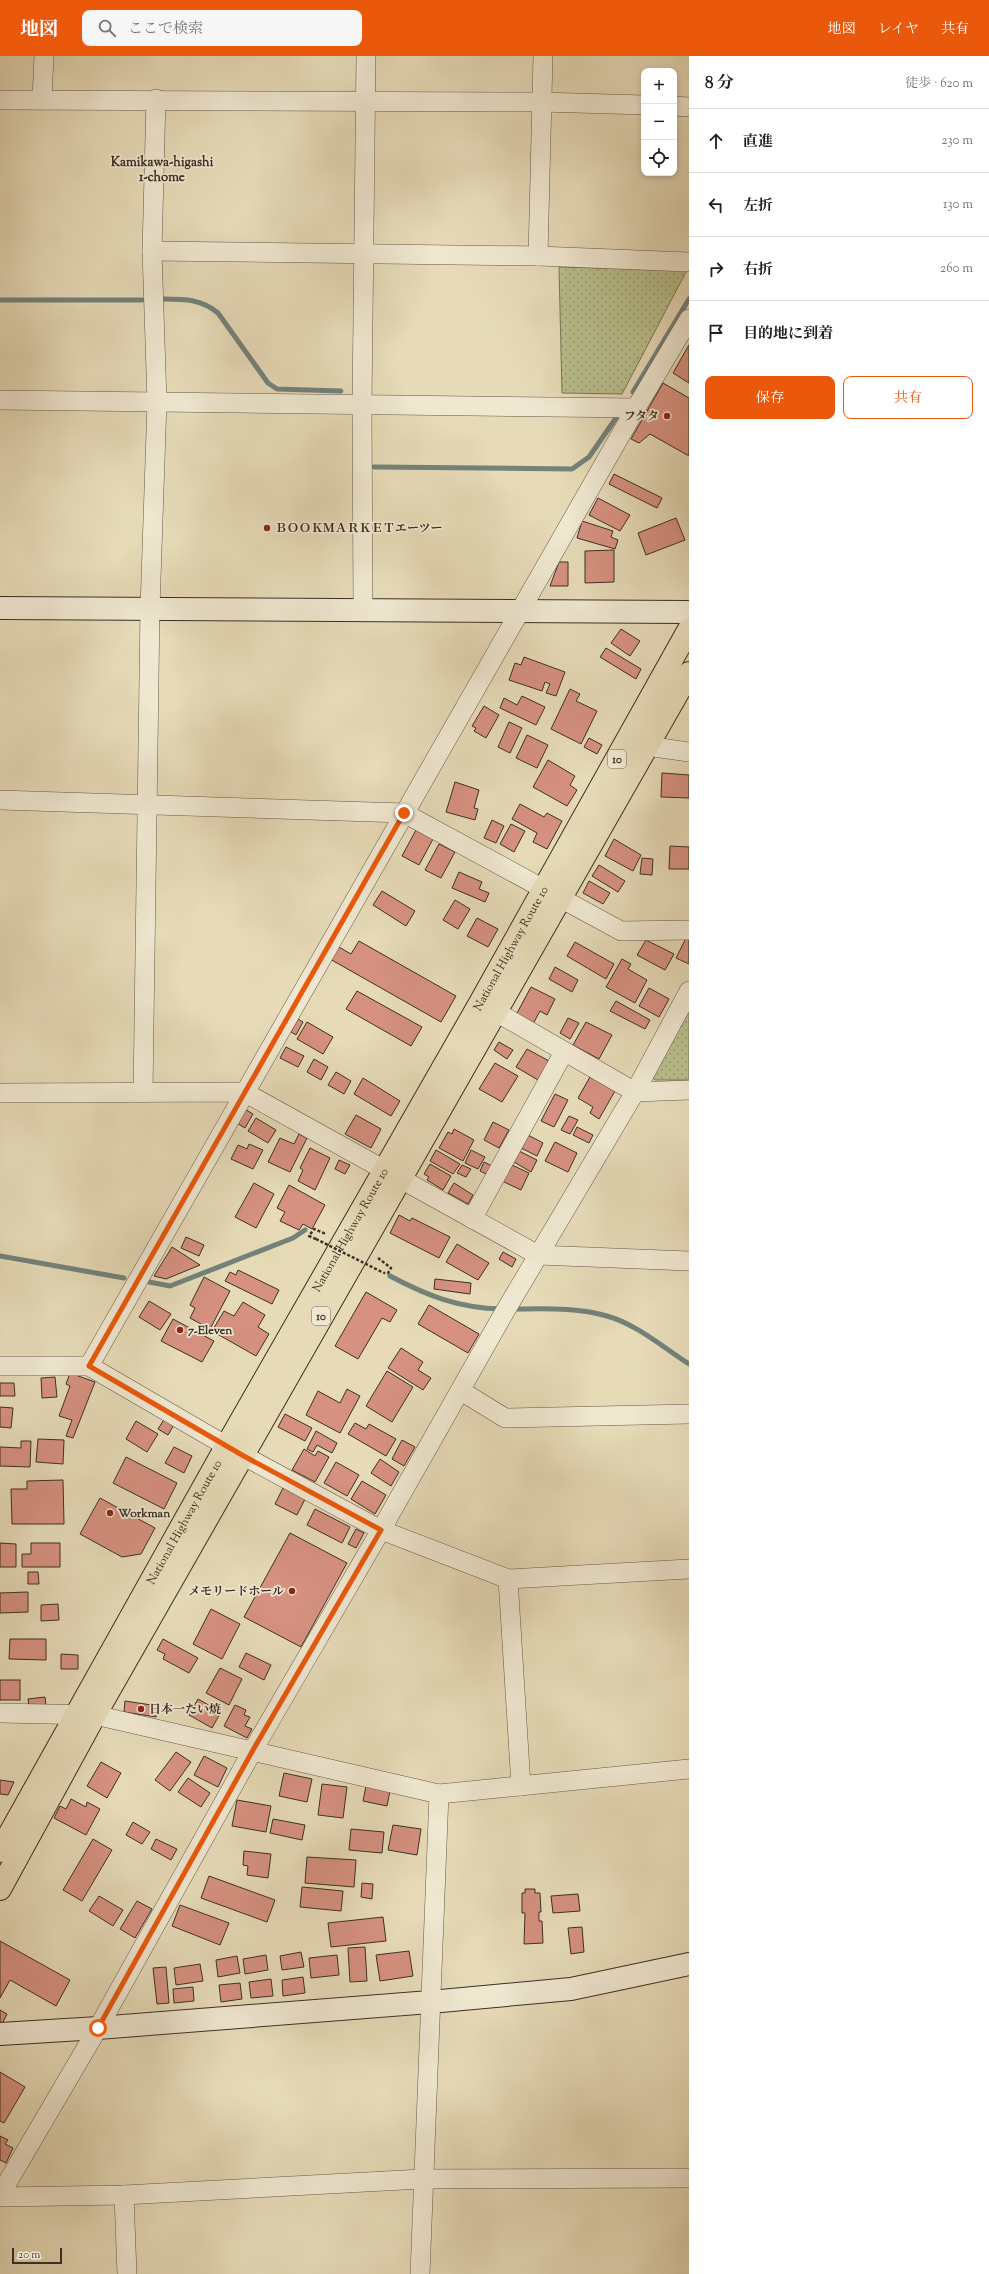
<!DOCTYPE html>
<html lang="ja">
<head>
<meta charset="utf-8">
<style>
  :root { --surface:#fff; --page:#f6f6f6; --text:#202124; --muted:#757577; --line:#e0e0e0; --accent:#ea580c }
  body { margin:0; font-family:"Sorts Mill Goudy","Noto Serif JP",serif; background:var(--page); color:var(--text) }
  .controls { position:absolute; right:12px; top:12px; display:grid; overflow:hidden; border-radius:8px; box-shadow:0 2px 6px #0003 }
  .controls button { width:36px; height:36px; display:grid; place-items:center; padding:0; border:0; border-bottom:1px solid var(--line); background:var(--surface); color:var(--text); font:20px sans-serif }
  .scale { position:absolute; left:12px; bottom:10px; width:50px; box-sizing:border-box; padding-left:4px; border:2px solid #3d2f24; border-top:0; font-size:11px; line-height:14px; white-space:nowrap; color:#3d2f24; -webkit-text-stroke:3px #efe7d0; paint-order:stroke }
  .stop { position:absolute; width:12px; height:12px; margin:-9px; border:3px solid #ea580c; border-radius:50%; background:#fff }
  .stop.end { background:#ea580c; border-color:#fff; box-shadow:0 1px 4px #0008 }
  .list { margin:0; padding:0; list-style:none }
  h2 { display:flex; justify-content:space-between; align-items:center; height:52px; margin:0; padding:0 16px; font-size:17px }
  h2 small { font-size:13px; font-weight:400; color:var(--muted) }
  .list li { display:grid; grid-template-columns:26px 1fr auto; gap:12px; align-items:center; box-sizing:border-box; height:64px; padding:0 16px; border-top:1px solid var(--line) }
  .list b { display:block; font-size:15px; white-space:nowrap }
  .list em { font-size:13px; font-style:normal; color:var(--muted) }
  .actions { display:flex; gap:8px; padding:12px 16px }
  .actions a { flex:1; padding:9px 0; border:1px solid var(--accent); border-radius:8px; text-align:center; font-size:14px; color:var(--accent) }
  .actions .main { background:var(--accent); color:#fff }
  .icon { flex:none; width:22px; height:22px; fill:none; stroke:currentColor; stroke-width:2; stroke-linecap:round; stroke-linejoin:round }
  .map { position:relative; flex:none; width:689px; height:2218px; overflow:hidden }
  header { display:flex; align-items:center; gap:24px; box-sizing:border-box; height:56px; padding:0 20px; background:var(--accent); color:#fff }
  header strong { font-size:19px }
  nav { display:flex; gap:22px; margin-inline-start:auto; font-size:14px }
  .search { width:280px; height:36px; background:var(--page); display:flex; align-items:center; gap:10px; box-sizing:border-box; padding:0 14px; border-radius:8px; color:var(--muted); font-size:15px }
  main { display:flex }
  aside { flex:1; background:var(--surface) }
  .map>svg:first-child { display:block }
  .park { fill:url(#park-dots); stroke:#7a7658 }
  .lines { fill:none; stroke-linecap:round; stroke-linejoin:round }
  .stream { stroke:#73827b; stroke-width:5 }
  .building { fill:#d69180; stroke:#3d2f24 }
  .street-casing { stroke:#675a49; stroke-width:20 }
  .secondary-casing { stroke:#3d2f24; stroke-width:24 }
  .highway-casing { stroke:#3d2f24; stroke-width:24 }
  .path { stroke:#3d2f24; stroke-width:2.5; stroke-dasharray:3 2; stroke-linecap:butt }
  .street { stroke:#efe7d0; stroke-width:19 }
  .secondary { stroke:#efe7d0; stroke-width:22 }
  .highway { stroke:#e6dab7; stroke-width:22 }
  .path-bridge { stroke:#3d2f24; stroke-width:2.5; stroke-dasharray:3 2; stroke-linecap:butt }
  .route { stroke:#ea580c; stroke-width:5 }
  .poi-dot { fill:#8f2418; stroke:#efe7d0; stroke-width:1.5 }
  .labels { text-anchor:middle; stroke-width:3.5; stroke-linejoin:round; paint-order:stroke }
  .shield { fill:#efe7d0; stroke:#726658; stroke-width:1 }
  .shield-label { font-size:11px; font-weight:bold; fill:#3d2f24 }
  .poi-label { font-size:12px; font-weight:bold; fill:#3d2f24; stroke:#efe7d0; text-anchor:start }
  .street-label { font-size:12px; fill:#3d2f24; stroke:#efe7d0 }
  .neighbourhood-label { font-size:13px; font-weight:bold; fill:#3d2f24; stroke:#efe7d0 }
</style>
</head>
<body>
<header>
<strong>地図</strong>
<div class="search"><svg class="icon" aria-label="search" viewBox="0 0 24 24"><circle cx="10" cy="10" r="6"/><path d="M15 15l6 6"/></svg>ここで検索</div>
<nav><a>地図</a><a>レイヤ</a><a>共有</a></nav>
</header>
<main>
<div class="map">
<svg width="689" height="2218" viewBox="0 0 689 2218">
  <defs>
    <pattern id="park-dots" width="8" height="8" patternUnits="userSpaceOnUse"><rect width="8" height="8" fill="#b8be8c"/><path d="M2 2h.1M6 6h.1" fill="none" stroke="#979b72" stroke-width="1.8" stroke-linecap="round"/></pattern>
  </defs>
  <rect width="100%" height="100%" fill="#e6dab7"/>
  <filter id="stains"><feTurbulence type="fractalNoise" baseFrequency=".005" numOctaves="4"/><feColorMatrix values="0 0 0 0 .2 0 0 0 0 .09 0 0 0 0 .02 0 0 0 .5 -.17"/></filter>
  <radialGradient id="worn" r=".72"><stop offset=".6" stop-color="#630" stop-opacity="0"/><stop offset="1" stop-color="#630" stop-opacity=".3"/></radialGradient>
  <g class="park">
    <polygon points="559,211 687,214 622,338 562,337"/>
    <polygon points="689,948 689,1024 655,1024 648,1017"/>
  </g>
  <g class="lines">
    <g class="stream">
      <path d="M164 243C185 243 201 243 218 257L268 327 277 333 341 335"/>
      <polyline points="0,244 142,244"/>
      <polyline points="633,336 689,243"/>
      <polyline points="374,411 572,413 589,401 616,362"/>
      <polyline points="0,1200 124,1222"/>
      <path d="M390 1220C428 1240 458 1252 502 1253"/>
      <polyline points="149,1226 170,1230 293,1182 305,1174"/>
      <path d="M512 1253C544 1253 576 1251 607 1260 636 1268 664 1292 689 1308"/>
    </g>
  </g>
  <g class="building">
    <polygon points="689,289 689,327 673,317"/>
    <polygon points="663,327 689,342 689,400 650,378 639,387 631,383"/>
    <polygon points="614,418 662,442 657,452 609,428"/>
    <polygon points="598,442 630,459 620,475 589,459"/>
    <polygon points="676,462 685,484 646,499 638,477"/>
    <polygon points="582,465 613,475 611,481 618,484 615,493 577,482"/>
    <polygon points="614,494 614,526 585,527 585,495"/>
    <polygon points="559,506 568,506 568,530 550,530"/>
    <polygon points="621,573 640,585 630,600 611,587"/>
    <polygon points="606,592 641,613 636,623 600,601"/>
    <polygon points="524,601 565,616 556,640 546,637 550,628 545,626 542,635 509,624 515,607 521,609"/>
    <polygon points="570,633 580,638 576,645 597,655 581,688 551,673"/>
    <polygon points="522,640 545,651 536,669 500,652 504,642 517,649"/>
    <polygon points="484,650 499,659 486,682 474,675 476,672 472,670"/>
    <polygon points="509,666 522,672 510,697 498,691"/>
    <polygon points="527,679 548,689 537,712 516,702"/>
    <polygon points="589,682 602,689 597,698 584,691"/>
    <polygon points="548,704 575,720 570,729 577,734 567,750 533,731"/>
    <polygon points="662,717 689,719 689,742 661,741"/>
    <polygon points="455,726 479,734 474,752 478,753 475,764 446,756"/>
    <polygon points="520,748 544,761 547,757 562,765 547,793 533,786 537,777 512,763"/>
    <polygon points="492,764 504,770 496,787 484,782"/>
    <polygon points="511,768 525,775 514,796 500,788"/>
    <polygon points="416,774 433,783 419,809 402,800"/>
    <polygon points="614,783 641,799 633,815 605,800"/>
    <polygon points="439,788 455,796 441,822 425,814"/>
    <polygon points="670,790 689,791 689,813 669,813"/>
    <polygon points="642,802 653,803 652,819 640,818"/>
    <polygon points="599,809 625,825 618,836 592,820"/>
    <polygon points="459,816 482,826 479,833 489,837 485,846 452,832"/>
    <polygon points="589,825 610,837 603,848 583,837"/>
    <polygon points="382,835 415,855 406,870 373,849"/>
    <polygon points="455,844 470,853 458,873 443,864"/>
    <polygon points="477,862 498,873 488,891 467,880"/>
    <polygon points="686,882 689,884 689,908 676,902"/>
    <polygon points="646,884 674,898 665,914 637,899"/>
    <polygon points="359,885 456,940 441,966 330,903 337,890 351,898"/>
    <polygon points="575,886 614,908 606,923 567,900"/>
    <polygon points="622,903 631,908 628,913 647,924 635,947 606,931"/>
    <polygon points="555,911 578,924 572,936 549,923"/>
    <polygon points="531,931 555,943 547,959 540,955 533,968 516,959"/>
    <polygon points="649,932 669,943 659,961 639,950"/>
    <polygon points="357,935 422,971 411,990 346,953"/>
    <polygon points="616,945 650,964 645,973 610,955"/>
    <polygon points="568,962 579,967 570,983 560,977"/>
    <polygon points="298,963 303,966 296,979 291,976"/>
    <polygon points="307,966 333,981 323,998 297,983"/>
    <polygon points="586,966 612,979 599,1003 573,989"/>
    <polygon points="499,986 513,994 507,1003 494,994"/>
    <polygon points="286,991 304,1000 298,1011 280,1002"/>
    <polygon points="527,993 549,1005 538,1024 516,1011"/>
    <polygon points="314,1003 328,1011 321,1024 307,1016"/>
    <polygon points="495,1007 518,1020 502,1046 479,1033"/>
    <polygon points="336,1016 351,1025 344,1038 328,1029"/>
    <polygon points="590,1021 615,1035 599,1063 590,1057 593,1051 578,1042"/>
    <polygon points="363,1022 400,1045 391,1060 354,1038"/>
    <polygon points="555,1038 568,1044 554,1071 541,1065"/>
    <polygon points="243,1052 253,1058 245,1072 235,1066"/>
    <polygon points="356,1059 381,1073 371,1092 345,1078"/>
    <polygon points="569,1060 578,1064 570,1078 561,1074"/>
    <polygon points="256,1062 276,1074 268,1087 248,1075"/>
    <polygon points="493,1066 509,1074 499,1092 484,1084"/>
    <polygon points="577,1071 593,1079 589,1087 573,1079"/>
    <polygon points="454,1073 474,1084 463,1105 439,1092 448,1076 452,1078"/>
    <polygon points="299,1078 307,1082 290,1116 268,1106 280,1082 294,1088"/>
    <polygon points="528,1079 543,1087 537,1100 521,1092"/>
    <polygon points="555,1086 577,1097 568,1116 545,1105"/>
    <polygon points="249,1088 263,1094 253,1113 231,1103 238,1089 247,1093"/>
    <polygon points="310,1092 330,1102 315,1134 298,1125 303,1114 300,1112"/>
    <polygon points="436,1094 460,1108 453,1118 430,1105"/>
    <polygon points="471,1094 485,1101 478,1113 465,1107"/>
    <polygon points="519,1095 537,1104 531,1116 514,1106"/>
    <polygon points="339,1104 350,1109 345,1118 335,1113"/>
    <polygon points="484,1106 492,1110 488,1119 480,1115"/>
    <polygon points="430,1108 451,1120 443,1134 427,1124 429,1121 424,1118"/>
    <polygon points="510,1108 529,1117 521,1134 502,1125"/>
    <polygon points="462,1109 471,1113 466,1121 457,1117"/>
    <polygon points="254,1127 274,1138 256,1172 235,1161"/>
    <polygon points="454,1127 473,1139 468,1148 448,1137"/>
    <polygon points="289,1129 325,1149 312,1173 303,1168 299,1174 280,1165 285,1156 277,1152"/>
    <polygon points="399,1159 410,1165 412,1162 450,1181 439,1202 390,1177"/>
    <polygon points="186,1181 204,1189 199,1200 181,1192"/>
    <polygon points="457,1188 489,1207 478,1224 446,1206"/>
    <polygon points="172,1191 200,1209 166,1223 154,1220"/>
    <polygon points="503,1196 516,1203 512,1211 499,1203"/>
    <polygon points="238,1214 279,1234 272,1248 225,1225 230,1216 236,1219"/>
    <polygon points="204,1221 230,1235 210,1273 190,1262 195,1252 190,1249"/>
    <polygon points="435,1223 471,1227 470,1238 434,1233"/>
    <polygon points="366,1236 397,1254 390,1266 382,1262 358,1303 335,1290"/>
    <polygon points="149,1245 171,1258 160,1274 139,1261"/>
    <polygon points="243,1246 265,1259 258,1271 269,1278 256,1300 212,1275 224,1255 234,1260"/>
    <polygon points="429,1249 479,1278 468,1297 418,1268"/>
    <polygon points="173,1263 214,1285 202,1306 161,1285"/>
    <polygon points="401,1292 423,1306 418,1314 431,1322 423,1334 388,1312"/>
    <polygon points="387,1315 413,1331 392,1366 366,1350"/>
    <polygon points="70,1317 95,1326 73,1382 66,1380 72,1364 59,1360 70,1330 66,1328"/>
    <polygon points="55,1321 57,1341 42,1342 41,1322"/>
    <polygon points="0,1327 14,1327 15,1340 0,1340"/>
    <polygon points="347,1333 360,1340 340,1377 306,1359 318,1335 340,1347"/>
    <polygon points="0,1351 13,1352 11,1372 0,1371"/>
    <polygon points="285,1358 312,1372 305,1385 278,1371"/>
    <polygon points="165,1362 175,1367 168,1379 158,1373"/>
    <polygon points="136,1365 158,1378 147,1396 126,1383"/>
    <polygon points="355,1367 366,1373 369,1368 396,1383 386,1400 348,1378"/>
    <polygon points="316,1375 337,1387 332,1397 317,1389 313,1396 307,1393"/>
    <polygon points="38,1383 64,1384 63,1408 36,1406"/>
    <polygon points="402,1384 415,1391 404,1410 392,1403"/>
    <polygon points="21,1385 31,1385 30,1411 0,1410 0,1391 21,1392"/>
    <polygon points="174,1391 192,1400 184,1417 165,1407"/>
    <polygon points="304,1393 315,1400 318,1395 329,1401 315,1426 292,1414"/>
    <polygon points="126,1401 177,1427 164,1453 113,1427"/>
    <polygon points="380,1403 399,1416 391,1430 371,1417"/>
    <polygon points="336,1406 359,1419 347,1440 324,1427"/>
    <polygon points="63,1424 64,1468 12,1468 11,1433 27,1433 27,1425"/>
    <polygon points="362,1425 386,1439 375,1458 351,1443"/>
    <polygon points="283,1432 305,1443 297,1459 275,1448"/>
    <polygon points="100,1442 155,1472 141,1498 122,1501 80,1478"/>
    <polygon points="315,1453 350,1471 342,1487 307,1469"/>
    <polygon points="356,1473 364,1477 356,1492 348,1488"/>
    <polygon points="290,1477 347,1507 301,1591 244,1561"/>
    <polygon points="0,1487 16,1488 16,1511 0,1511"/>
    <polygon points="31,1487 60,1487 60,1511 22,1511 22,1498 31,1498"/>
    <polygon points="28,1516 38,1516 39,1528 28,1528"/>
    <polygon points="28,1536 28,1556 0,1557 0,1537"/>
    <polygon points="58,1548 59,1564 41,1565 41,1549"/>
    <polygon points="211,1553 240,1568 222,1603 193,1588"/>
    <polygon points="10,1583 46,1583 46,1604 9,1603"/>
    <polygon points="163,1583 198,1602 189,1617 163,1603 165,1598 157,1594"/>
    <polygon points="246,1597 271,1609 264,1624 239,1611"/>
    <polygon points="61,1598 78,1599 78,1613 61,1613"/>
    <polygon points="220,1612 242,1623 229,1649 206,1637"/>
    <rect x="0" y="1624" width="20" height="20"/>
    <polygon points="45,1641 46,1649 29,1651 28,1643"/>
    <polygon points="198,1643 221,1656 212,1672 189,1659"/>
    <polygon points="125,1645 158,1650 156,1661 124,1656"/>
    <polygon points="235,1649 246,1654 244,1659 250,1661 245,1670 252,1673 247,1682 224,1670"/>
    <polygon points="176,1696 191,1706 170,1735 155,1724"/>
    <polygon points="204,1700 227,1712 218,1731 194,1719"/>
    <polygon points="101,1706 121,1717 107,1742 87,1730"/>
    <polygon points="284,1717 312,1723 307,1746 279,1740"/>
    <polygon points="188,1722 210,1737 201,1751 178,1736"/>
    <polygon points="0,1724 14,1726 8,1739 0,1738"/>
    <polygon points="322,1728 347,1731 343,1762 318,1759"/>
    <polygon points="366,1730 390,1735 387,1750 363,1745"/>
    <polygon points="71,1743 86,1751 87,1746 100,1753 86,1779 54,1762 60,1750 66,1753"/>
    <polygon points="237,1744 271,1750 266,1776 232,1770"/>
    <polygon points="273,1763 305,1769 302,1784 270,1777"/>
    <polygon points="133,1766 150,1776 142,1788 126,1779"/>
    <polygon points="393,1769 421,1773 417,1799 388,1794"/>
    <polygon points="351,1773 384,1776 382,1797 349,1794"/>
    <polygon points="93,1783 112,1794 82,1845 63,1834"/>
    <polygon points="156,1783 177,1793 171,1804 151,1793"/>
    <polygon points="244,1795 271,1798 268,1822 247,1819 248,1810 243,1809"/>
    <polygon points="307,1801 356,1804 354,1831 305,1827"/>
    <polygon points="209,1820 275,1844 267,1866 201,1842"/>
    <polygon points="362,1827 373,1828 372,1843 361,1841"/>
    <polygon points="302,1831 343,1835 341,1855 300,1851"/>
    <polygon points="525,1833 535,1833 535,1837 540,1837 541,1856 539,1856 539,1865 542,1865 543,1887 524,1888 525,1857 522,1857 522,1837 525,1837"/>
    <polygon points="578,1838 580,1855 553,1857 551,1840"/>
    <polygon points="99,1840 123,1854 113,1870 89,1855"/>
    <polygon points="137,1845 152,1853 135,1882 120,1873"/>
    <polygon points="180,1849 229,1867 220,1889 172,1870"/>
    <polygon points="383,1861 386,1885 331,1891 328,1867"/>
    <polygon points="582,1871 584,1896 571,1898 568,1872"/>
    <polygon points="0,1885 70,1924 56,1950 10,1924 0,1942"/>
    <polygon points="365,1891 367,1925 350,1926 348,1892"/>
    <polygon points="409,1895 413,1920 380,1925 376,1899"/>
    <polygon points="301,1896 304,1911 282,1914 280,1900"/>
    <polygon points="266,1899 268,1914 245,1918 243,1903"/>
    <polygon points="337,1899 339,1919 311,1922 309,1902"/>
    <polygon points="237,1900 240,1917 218,1921 216,1904"/>
    <polygon points="200,1908 203,1925 176,1929 174,1912"/>
    <polygon points="166,1911 169,1947 157,1948 153,1912"/>
    <polygon points="303,1921 305,1937 283,1940 282,1924"/>
    <polygon points="271,1923 273,1940 251,1942 249,1926"/>
    <polygon points="240,1927 242,1943 221,1946 219,1929"/>
    <polygon points="193,1931 194,1945 174,1947 173,1933"/>
    <polygon points="0,1954 7,1958 2,1968 0,1968"/>
    <polygon points="0,2016 25,2031 4,2067 0,2065"/>
    <polygon points="0,2080 8,2084 5,2088 13,2092 6,2107 0,2104"/>
  </g>
  <g class="lines">
    <defs>
      <g id="street">
        <polyline points="42,43 44,0"/>
        <polyline points="0,44 541,46 644,49"/>
        <polyline points="674,50 689,51"/>
        <polyline points="152,195 538,200 689,206"/>
        <polyline points="538,200 543,0"/>
        <polyline points="0,344 636,352"/>
        <polyline points="363,553 362,349 366,0"/>
        <polyline points="647,690 689,696"/>
        <polyline points="0,744 404,757 621,875 689,874"/>
        <polyline points="484,949 635,1036 689,1034"/>
        <polyline points="0,1037 244,1036 538,1199 689,1205"/>
        <polyline points="143,1037 150,552 157,346 152,195 156,43"/>
        <polyline points="472,1163 564,996"/>
        <polyline points="0,1310 89,1310 242,1399 381,1474 508,1523 689,1513"/>
        <polyline points="89,1310 636,352 689,263"/>
        <polyline points="461,1335 505,1362 689,1358"/>
        <polyline points="508,1523 521,1730"/>
        <polyline points="0,1657 95,1659 439,1738 689,1713"/>
        <polyline points="0,2139 98,1972 253,1694 381,1474 504,1257 635,1036 689,935"/>
        <polyline points="124,2139 127,2218"/>
        <polyline points="0,2141 124,2139 422,2123 689,2122"/>
        <polyline points="420,2218 439,1738"/>
      </g>
      <g id="secondary">
        <polyline points="0,552 689,556"/>
        <polyline points="0,1978 98,1972 430,1946 571,1933 689,1908"/>
      </g>
      <g id="highway">
        <path id="s1" d="M0 1795 227 1389 480 947 689 573"/>
        <polyline points="0,1833 95,1659 689,617"/>
      </g>
    </defs>
    <use href="#street" class="street-casing"/>
    <use href="#secondary" class="secondary-casing"/>
    <use href="#highway" class="highway-casing"/>
    <g class="path">
      <polyline points="316,1183 309,1180 314,1173 326,1178"/>
      <polyline points="378,1202 391,1212 388,1217 384,1217"/>
    </g>
    <use href="#street" class="street"/>
    <use href="#secondary" class="secondary"/>
    <use href="#highway" class="highway"/>
    <polyline class="path-bridge" points="316,1183 384,1217"/>
  </g>
  <g class="lines">
    <polyline class="route" points="98,1972 253,1694 381,1474 242,1399 89,1310 404,757"/>
  </g>
  <g class="poi-dot">
    <circle cx="667" cy="360" r="4"/>
    <circle cx="267" cy="472" r="4"/>
    <circle cx="180" cy="1274" r="4"/>
    <circle cx="110" cy="1457" r="4"/>
    <circle cx="292" cy="1535" r="4"/>
    <circle cx="141" cy="1653" r="4"/>
  </g>
  <g class="labels">
    <g class="shield">
      <rect x="608" y="694" width="18" height="18" rx="3"/>
      <rect x="312" y="1251" width="18" height="18" rx="3"/>
    </g>
    <g class="shield-label">
      <text x="617" y="707">10</text>
      <text x="321" y="1264">10</text>
    </g>
    <g class="poi-label">
      <text x="659" y="364" text-anchor="end">フタタ</text>
      <text x="275" y="476">ＢＯＯＫＭＡＲＫＥＴエーツー</text>
      <text x="188" y="1278">7-Eleven</text>
      <text x="118" y="1461">Workman</text>
      <text x="284" y="1539" text-anchor="end">メモリードホール</text>
      <text x="149" y="1657">日本一たい焼</text>
    </g>
    <g class="street-label">
      <text dy="4" stroke="none"><textPath href="#s1" startOffset="1037">National Highway Route 10</textPath></text>
      <text dy="4" stroke="none"><textPath href="#s1" startOffset="713">National Highway Route 10</textPath></text>
      <text dy="4" stroke="none"><textPath href="#s1" startOffset="377">National Highway Route 10</textPath></text>
    </g>
    <g class="neighbourhood-label">
      <text x="162" y="110">Kamikawa-higashi<tspan x="162" dy="15">1-chome</tspan></text>
    </g>
  </g>
  <rect width="100%" height="100%" filter="url(#stains)"/>
  <rect width="100%" height="100%" fill="url(#worn)"/>
</svg>
<div class="controls">
<button>+</button>
<button>−</button>
<button><svg class="icon" aria-label="locate" viewBox="0 0 24 24"><circle cx="12" cy="12" r="6"/><path d="M12 2v4M12 18v4M2 12h4M18 12h4"/></svg></button>
</div>
<div class="scale">20 m</div>
<div class="stop" style="left:98px;top:1972px"></div>
<div class="stop end" style="left:404px;top:757px"></div>
</div>
<aside>
<h2>8 分<small>徒歩 · 620 m</small></h2>
<ul class="list">
<li><svg class="icon" aria-label="ahead" viewBox="0 0 24 24"><path d="M12 20V5M6 11l6-6 6 6"/></svg><div><b>直進</b></div><em>230 m</em></li>
<li><svg class="icon" aria-label="left" viewBox="0 0 24 24"><path d="M17 20v-9H6M10 6l-5 5 5 5"/></svg><div><b>左折</b></div><em>130 m</em></li>
<li><svg class="icon" aria-label="right" viewBox="0 0 24 24"><path d="M7 20v-9h11M14 6l5 5-5 5"/></svg><div><b>右折</b></div><em>260 m</em></li>
<li><svg class="icon" aria-label="arrive" viewBox="0 0 24 24"><path d="M6 21V4h12l-3 4 3 4H6"/></svg><div><b>目的地に到着</b></div></li>
</ul>
<div class="actions"><a class="main">保存</a><a>共有</a></div>
</aside>
</main>
</body>
</html>
